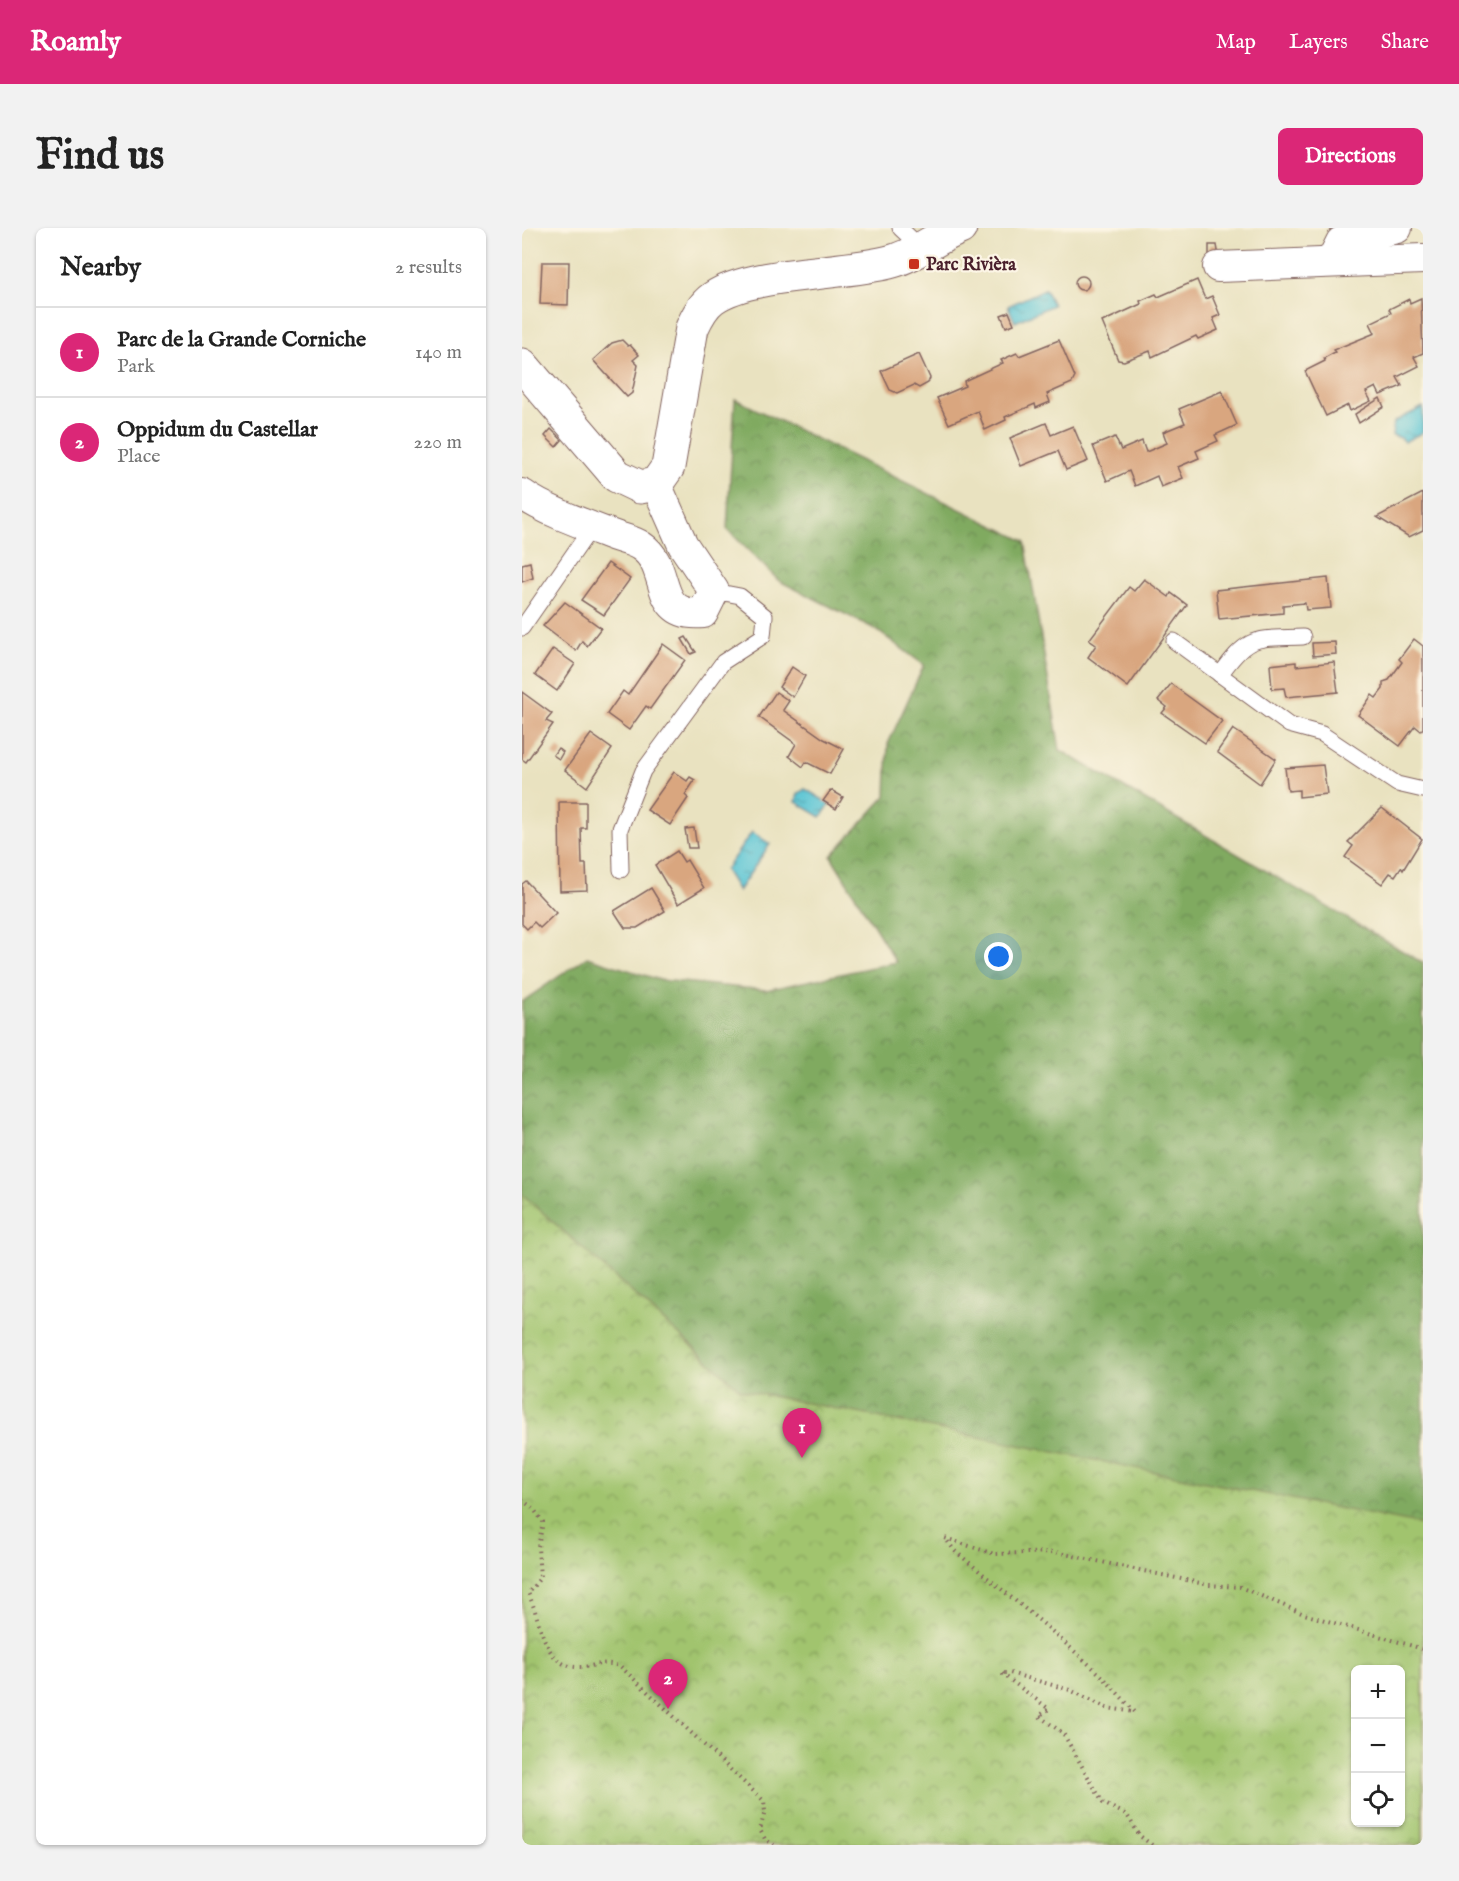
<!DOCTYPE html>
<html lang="en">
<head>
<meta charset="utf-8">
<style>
  :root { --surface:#fff; --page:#f2f2f2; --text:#222; --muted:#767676; --line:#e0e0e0; --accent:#db2777 }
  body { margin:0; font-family:"IM FELL English",serif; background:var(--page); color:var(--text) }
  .controls { position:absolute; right:18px; bottom:18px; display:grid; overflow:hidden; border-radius:9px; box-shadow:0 2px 4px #0004 }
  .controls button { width:54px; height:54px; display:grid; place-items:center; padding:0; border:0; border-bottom:2px solid var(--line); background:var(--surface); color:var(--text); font:30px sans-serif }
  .you { position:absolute; left:477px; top:729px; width:21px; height:21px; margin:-15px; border:4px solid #fff; border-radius:50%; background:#1a73e8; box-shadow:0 0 0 9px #1a73e833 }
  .badge { display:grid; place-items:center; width:39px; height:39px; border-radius:50%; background:var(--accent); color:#fff; font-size:20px; font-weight:700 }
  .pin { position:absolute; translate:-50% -50px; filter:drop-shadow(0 2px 3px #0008) }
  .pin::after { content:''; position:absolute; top:32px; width:21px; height:18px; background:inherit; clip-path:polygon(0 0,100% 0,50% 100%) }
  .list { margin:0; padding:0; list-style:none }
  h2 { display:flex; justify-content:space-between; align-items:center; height:78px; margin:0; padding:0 24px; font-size:26px }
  h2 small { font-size:20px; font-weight:400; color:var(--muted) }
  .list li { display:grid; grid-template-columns:39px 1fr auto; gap:18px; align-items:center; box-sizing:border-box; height:90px; padding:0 24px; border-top:2px solid var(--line) }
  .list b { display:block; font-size:22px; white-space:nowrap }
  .list p { margin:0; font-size:20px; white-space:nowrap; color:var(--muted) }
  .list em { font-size:20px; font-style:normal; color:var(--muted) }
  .icon { flex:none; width:33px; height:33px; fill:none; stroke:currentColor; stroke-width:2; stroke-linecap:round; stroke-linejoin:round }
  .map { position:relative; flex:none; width:901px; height:1617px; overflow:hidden; border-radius:9px }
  header { display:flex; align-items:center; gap:36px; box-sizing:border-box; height:84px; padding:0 30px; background:var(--accent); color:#fff }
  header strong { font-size:28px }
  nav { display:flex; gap:33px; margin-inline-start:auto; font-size:21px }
  .intro { display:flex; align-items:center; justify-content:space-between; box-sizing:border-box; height:144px; padding:0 36px }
  h1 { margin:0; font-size:42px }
  .button { padding:15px 27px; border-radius:9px; background:var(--accent); color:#fff; font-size:21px; font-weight:700 }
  main { display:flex; gap:36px; padding:0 36px }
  aside { flex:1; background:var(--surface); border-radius:9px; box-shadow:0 2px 4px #0004 }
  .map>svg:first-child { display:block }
  .forest { fill:url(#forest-crowns); stroke:#656446; stroke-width:1.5; fill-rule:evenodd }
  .park { fill:url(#park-crowns); stroke:#76724c; stroke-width:1.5; fill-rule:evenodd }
  .water { fill:url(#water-ripples); stroke:#527280; stroke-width:1.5 }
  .building { fill:#d9a67f }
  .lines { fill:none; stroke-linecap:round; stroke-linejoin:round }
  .lane-casing { stroke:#82635f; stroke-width:17 }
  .street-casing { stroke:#82635f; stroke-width:32 }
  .secondary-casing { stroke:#82635f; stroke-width:35 }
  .path { stroke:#82635f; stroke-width:4; stroke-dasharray:1.5 4.5; stroke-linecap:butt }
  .lane { stroke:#fff; stroke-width:15 }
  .street { stroke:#fff; stroke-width:30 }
  .secondary { stroke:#fff; stroke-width:33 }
  .poi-dot { fill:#c8321e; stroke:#fcf5e5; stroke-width:2 }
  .labels { text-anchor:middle; stroke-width:4.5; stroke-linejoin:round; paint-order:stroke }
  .poi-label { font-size:18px; font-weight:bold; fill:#4a1f2b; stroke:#fcf5e5; text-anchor:start }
</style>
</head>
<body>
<header>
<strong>Roamly</strong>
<nav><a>Map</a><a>Layers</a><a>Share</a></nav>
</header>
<div class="intro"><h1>Find us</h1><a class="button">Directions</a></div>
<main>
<aside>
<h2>Nearby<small>2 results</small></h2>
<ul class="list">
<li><span class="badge">1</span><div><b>Parc de la Grande Corniche</b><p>Park</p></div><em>140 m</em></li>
<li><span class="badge">2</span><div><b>Oppidum du Castellar</b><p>Place</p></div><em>220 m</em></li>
</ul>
</aside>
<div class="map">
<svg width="901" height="1617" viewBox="0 0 901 1617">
  <defs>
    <pattern id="forest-crowns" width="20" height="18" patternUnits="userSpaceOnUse" patternTransform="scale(1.5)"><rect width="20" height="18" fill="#80aa61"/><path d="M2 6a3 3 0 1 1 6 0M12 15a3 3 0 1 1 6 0" fill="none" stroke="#6b8a50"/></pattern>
    <pattern id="park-crowns" width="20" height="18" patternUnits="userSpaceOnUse" patternTransform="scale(1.5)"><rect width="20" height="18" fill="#a1c46e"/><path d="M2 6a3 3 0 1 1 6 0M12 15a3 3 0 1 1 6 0" fill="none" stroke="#859f5b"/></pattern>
    <pattern id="water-ripples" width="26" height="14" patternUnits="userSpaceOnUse" patternTransform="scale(1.5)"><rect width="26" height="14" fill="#5ac5d4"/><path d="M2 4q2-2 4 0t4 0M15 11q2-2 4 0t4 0" fill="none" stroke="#4c9fac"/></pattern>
  </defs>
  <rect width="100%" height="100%" fill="#fcf5e5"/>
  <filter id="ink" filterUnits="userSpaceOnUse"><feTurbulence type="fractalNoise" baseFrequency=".0167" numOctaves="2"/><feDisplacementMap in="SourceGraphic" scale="12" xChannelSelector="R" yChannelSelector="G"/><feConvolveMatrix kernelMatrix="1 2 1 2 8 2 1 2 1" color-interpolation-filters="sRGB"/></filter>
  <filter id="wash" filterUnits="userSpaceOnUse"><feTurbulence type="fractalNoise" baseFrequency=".008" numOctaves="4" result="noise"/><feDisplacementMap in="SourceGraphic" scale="24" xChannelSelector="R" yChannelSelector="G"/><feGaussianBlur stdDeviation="1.35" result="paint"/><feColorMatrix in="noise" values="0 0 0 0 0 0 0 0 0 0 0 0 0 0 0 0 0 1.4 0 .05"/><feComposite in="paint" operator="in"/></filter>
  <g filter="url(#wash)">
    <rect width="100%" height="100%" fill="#e9e2c0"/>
    <path class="forest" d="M213 171 503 313 538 522 901 735V1617H331L0 1107V774L65 729 138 752 244 762 374 734 309 628 364 568 366 516 402 437 353 401 257 353 205 301ZM834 1442H878V1594H834Z"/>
    <path class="park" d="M0 966 219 1162 901 1297V1617H0ZM834 1442H878V1594H834Z"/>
    <g class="water">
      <polygon points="523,61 531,77 493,94 486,78"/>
      <polygon points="901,179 901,204 882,214 879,210 870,207 872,194"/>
      <polygon points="283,561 308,576 299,589 274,574 276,566"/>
      <polygon points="230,604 248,616 216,663 203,642"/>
    </g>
    <g id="blocks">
      <g class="building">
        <polygon points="687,17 695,17 697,29 687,30"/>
        <polygon points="20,34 47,34 46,77 18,76"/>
        <circle cx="560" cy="55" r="7"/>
        <polygon points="675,52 683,71 690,68 698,87 691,90 696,102 676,111 674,108 630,129 628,123 602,133 596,132 580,94 619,76 618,73 634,66 636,69"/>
        <polygon points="899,70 901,125 892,129 897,138 875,149 880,158 858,167 854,159 844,164 849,173 828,183 826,177 804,188 783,143 803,133 802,130 813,124 811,122 853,105 848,95 869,85 867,81 887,71 888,75"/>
        <polygon points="487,84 492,96 484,99 479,87"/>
        <polygon points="100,112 106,118 108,117 117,127 111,132 116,137 110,165 105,169 71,132 90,115"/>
        <polygon points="537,112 553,149 550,155 525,166 528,174 514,180 513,176 483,189 484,192 463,202 456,183 427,196 415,170 443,158 442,153 481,135 479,132 495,125 497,128"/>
        <polygon points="397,126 408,150 406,155 397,160 392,157 375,165 368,162 359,143"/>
        <polygon points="700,163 715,197 693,207 696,213 674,223 677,230 656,239 661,250 639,259 635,248 613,258 607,243 585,253 571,218 593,209 599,222 620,213 624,224 645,215 641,204 663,195 657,181"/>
        <polygon points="858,170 862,179 837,195 833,186"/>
        <polygon points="524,195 529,207 551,198 566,233 544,242 536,223 499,238 488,210"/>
        <polygon points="29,201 40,212 34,219 23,208"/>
        <polygon points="901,265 901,302 887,309 855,289"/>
        <polygon points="8,334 11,350 0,354 0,336"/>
        <polygon points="86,335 108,351 82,387 59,372"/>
        <polygon points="806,350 809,380 784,382 783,375 761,377 761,385 697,391 694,362"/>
        <polygon points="622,351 647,369 649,365 665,377 606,459 566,429 574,417 567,412 607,359 612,363"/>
        <polygon points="43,374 79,400 65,418 60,413 54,423 21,398"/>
        <polygon points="164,409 171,420 174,424 169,426 160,411"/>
        <polygon points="892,411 901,418 901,500 899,503 893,498 878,518 836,487 850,467 854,470 861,461 861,454 867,452 880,434 877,431"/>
        <polygon points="813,414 814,426 791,428 790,415"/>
        <polygon points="141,416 163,432 128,481 124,478 107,502 85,486 101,463 106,467"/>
        <polygon points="31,421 53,436 35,463 13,447"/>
        <polygon points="774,434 774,438 812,434 816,464 764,469 762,460 750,461 748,437"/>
        <polygon points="270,439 283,448 271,469 257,459"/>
        <polygon points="649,456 700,493 683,515 640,485 645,479 636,472"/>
        <polygon points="0,464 30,486 24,493 31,496 4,534 0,531"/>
        <polygon points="254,464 267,473 261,482 302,511 322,521 308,546 284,534 281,539 267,528 274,516 237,489"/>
        <polygon points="711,501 754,531 738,556 695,524"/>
        <polygon points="69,506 90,521 65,559 43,542"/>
        <polygon points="36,520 41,524 37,531 31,527"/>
        <polygon points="801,537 805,566 777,569 777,562 766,563 763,540"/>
        <polygon points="152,544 165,553 168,549 173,552 163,567 166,570 148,597 125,582"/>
        <polygon points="309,562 321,569 314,581 301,573"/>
        <polygon points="37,574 64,574 64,600 59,600 60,636 64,636 65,662 38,663"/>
        <polygon points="860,580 900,611 881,642 879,639 873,648 868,645 860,656 823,629 831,618 826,614"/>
        <polygon points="172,600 175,620 166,620 163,601"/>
        <polygon points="155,623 162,634 165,632 182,660 156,676 133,637"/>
        <polygon points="4,653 34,685 18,700 12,694 5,701 0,696 0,656"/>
        <polygon points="129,660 143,683 115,700 103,700 92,683"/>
      </g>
    </g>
  </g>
  <g filter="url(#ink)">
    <use href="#blocks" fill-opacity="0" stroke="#82635f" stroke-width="1.5"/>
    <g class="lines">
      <defs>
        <g id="lane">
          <polyline points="378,0 399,20"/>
          <polyline points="0,400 70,299"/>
          <polyline points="652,413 767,497 800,506 875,556 901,562"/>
          <path d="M698 447C727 406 733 411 781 409"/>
          <polyline points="99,642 98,601 121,543 201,434 241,408 243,388 218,368 192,363"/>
        </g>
        <g id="street">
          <polyline points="810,32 819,14 875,0"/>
          <polyline points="696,39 901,31"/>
          <path d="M0 266C21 282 67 298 93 308 101 311 112 313 119 318 151 339 129 390 181 385L192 363 161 317 134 256"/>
        </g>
        <path id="secondary" d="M0 137 95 248 118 259 134 256 146 239 170 100C175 89 181 77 191 70 230 43 323 47 371 33 395 26 415 9 438 0"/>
      </defs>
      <use href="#lane" class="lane-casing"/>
      <use href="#street" class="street-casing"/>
      <use href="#secondary" class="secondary-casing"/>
      <g class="path">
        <path d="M0 1272 11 1280 21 1294 16 1319 18 1350 6 1365C19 1390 20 1440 57 1439 75 1439 78 1432 98 1438L242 1573 243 1583 238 1602 243 1611 252 1617"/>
        <polyline points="630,1617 618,1608 605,1587 581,1575 541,1505 517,1488 527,1481 479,1445 488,1445 548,1462 585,1480 613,1484 580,1448 524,1398 433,1323 423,1310 472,1326 533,1324 687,1357 718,1359 782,1386 901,1421"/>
      </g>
      <use href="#lane" class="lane"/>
      <use href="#street" class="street"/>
      <use href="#secondary" class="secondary"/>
    </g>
  </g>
  <rect class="poi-dot" x="386" y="30" width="12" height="12" rx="3"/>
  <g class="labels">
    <g class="poi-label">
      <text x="404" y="42">Parc Rivièra</text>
    </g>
  </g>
</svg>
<div class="controls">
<button>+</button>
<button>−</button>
<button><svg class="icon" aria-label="locate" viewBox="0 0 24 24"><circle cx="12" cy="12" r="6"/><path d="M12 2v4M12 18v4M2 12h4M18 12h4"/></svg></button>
</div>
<div class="you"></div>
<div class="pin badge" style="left:280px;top:1230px">1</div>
<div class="pin badge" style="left:146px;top:1481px">2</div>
</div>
</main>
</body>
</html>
